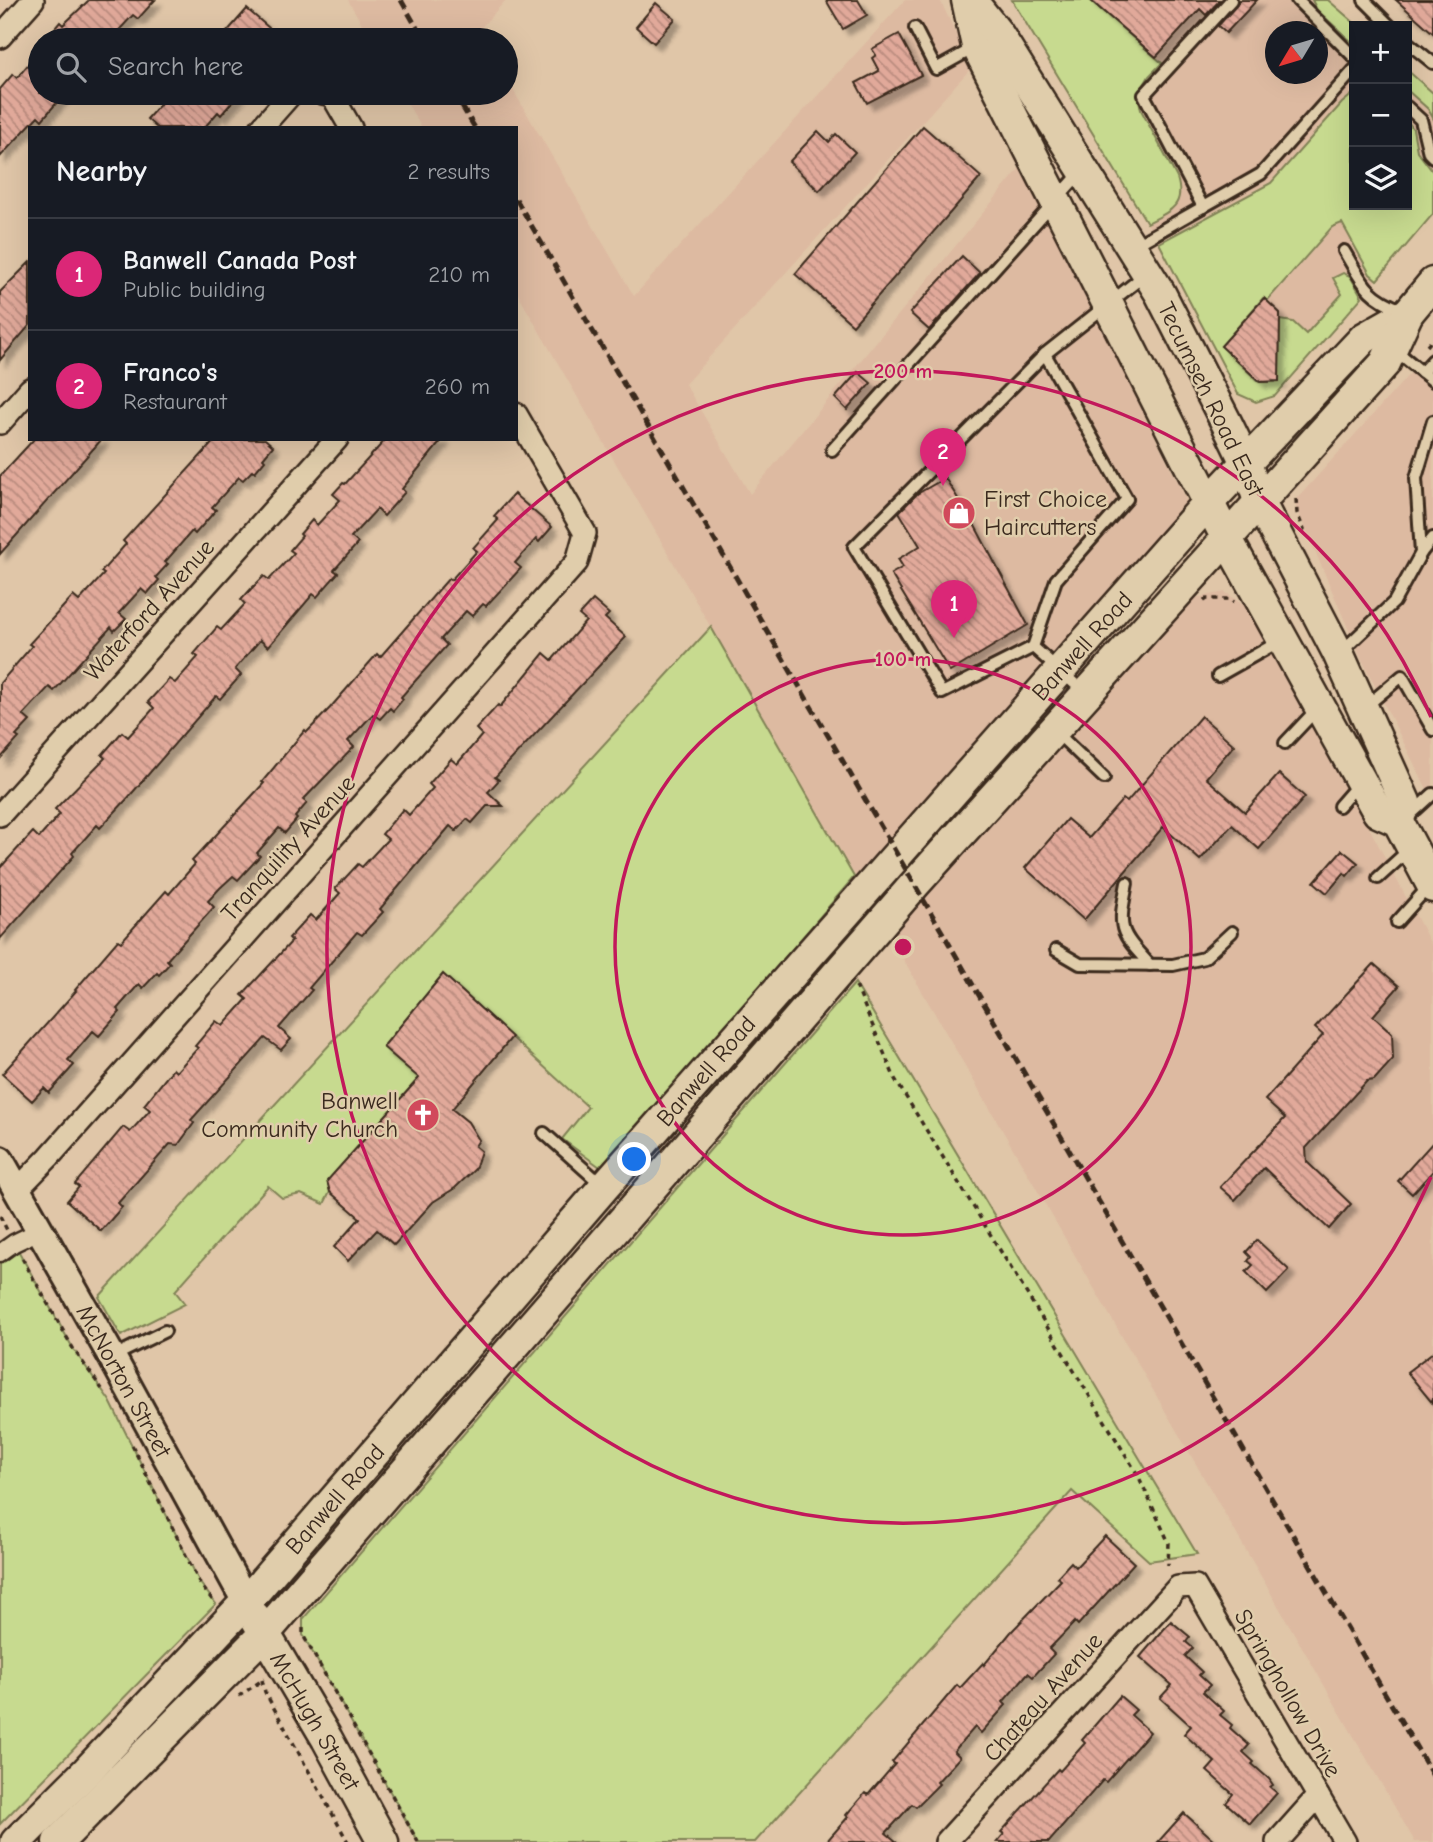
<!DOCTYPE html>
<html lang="en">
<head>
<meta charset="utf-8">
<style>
  :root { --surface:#171b24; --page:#242831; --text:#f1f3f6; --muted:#9ea1a6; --line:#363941; --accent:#db2777 }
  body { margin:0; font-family:"Comic Neue",sans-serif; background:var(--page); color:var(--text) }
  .controls { position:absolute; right:21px; top:21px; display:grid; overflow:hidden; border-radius:0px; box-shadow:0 7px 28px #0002 }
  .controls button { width:63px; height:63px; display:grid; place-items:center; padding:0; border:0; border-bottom:2px solid var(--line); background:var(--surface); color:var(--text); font:35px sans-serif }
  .compass { position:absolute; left:1265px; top:21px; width:63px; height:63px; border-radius:50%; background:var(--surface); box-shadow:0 7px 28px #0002; rotate:232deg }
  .you { position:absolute; left:635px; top:1160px; width:24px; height:24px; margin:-18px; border:5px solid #fff; border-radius:50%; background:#1a73e8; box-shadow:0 0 0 10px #1a73e833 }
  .badge { display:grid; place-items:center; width:46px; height:46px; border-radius:50%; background:var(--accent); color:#fff; font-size:23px; font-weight:700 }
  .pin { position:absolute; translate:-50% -58px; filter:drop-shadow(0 2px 4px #0008) }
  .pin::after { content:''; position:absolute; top:37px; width:24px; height:21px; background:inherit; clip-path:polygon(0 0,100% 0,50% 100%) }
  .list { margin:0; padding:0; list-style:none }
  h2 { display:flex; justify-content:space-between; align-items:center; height:91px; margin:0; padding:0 28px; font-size:30px }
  h2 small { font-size:23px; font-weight:400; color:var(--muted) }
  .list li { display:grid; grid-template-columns:46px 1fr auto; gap:21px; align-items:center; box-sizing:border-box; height:112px; padding:0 28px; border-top:2px solid var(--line) }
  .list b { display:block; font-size:26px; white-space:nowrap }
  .list p { margin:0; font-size:23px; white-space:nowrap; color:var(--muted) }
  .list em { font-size:23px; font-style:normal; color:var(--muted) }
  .icon { flex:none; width:38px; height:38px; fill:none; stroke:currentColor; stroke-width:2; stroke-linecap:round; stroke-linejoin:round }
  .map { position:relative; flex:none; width:1433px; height:1842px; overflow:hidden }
  .search { position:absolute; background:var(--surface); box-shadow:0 7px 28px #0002; left:28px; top:28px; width:490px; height:77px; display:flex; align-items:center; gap:18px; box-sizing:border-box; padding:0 24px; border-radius:38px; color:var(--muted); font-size:26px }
  .panel { position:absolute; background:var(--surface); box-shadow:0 7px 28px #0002; left:28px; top:126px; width:490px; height:315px; border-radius:0px }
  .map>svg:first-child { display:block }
  .built { fill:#ddbaa1; fill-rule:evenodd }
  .green { fill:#c7da8f; stroke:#818256; stroke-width:2 }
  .building { fill:url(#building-back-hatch); stroke:#3b2a1e; stroke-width:2; filter:url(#shadow) }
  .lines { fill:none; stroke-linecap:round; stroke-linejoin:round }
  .service-casing { stroke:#3b2a1e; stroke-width:16 }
  .pedestrian-casing { stroke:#3b2a1e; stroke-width:21 }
  .minor-casing { stroke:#3b2a1e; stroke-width:26 }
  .tertiary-casing { stroke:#3b2a1e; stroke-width:32 }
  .secondary-casing { stroke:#3b2a1e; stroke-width:35 }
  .path { stroke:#3b2a1e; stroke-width:3.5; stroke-dasharray:5 5; stroke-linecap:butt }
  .service { stroke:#e0cdab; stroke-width:10 }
  .pedestrian { stroke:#e0cdab; stroke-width:16 }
  .minor { stroke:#e0cdab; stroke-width:21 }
  .tertiary { stroke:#e0cdab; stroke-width:26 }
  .secondary { stroke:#e0cdab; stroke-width:30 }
  .rail { stroke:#3b2a1e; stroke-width:5; stroke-dasharray:10 5; stroke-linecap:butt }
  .ring { fill:none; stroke:#c2185b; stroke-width:3.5 }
  .labels { text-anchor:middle; stroke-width:5; stroke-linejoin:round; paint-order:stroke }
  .street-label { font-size:24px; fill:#3b2a1e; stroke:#e0cdab }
  .poi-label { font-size:24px; fill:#3b2a1e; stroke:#e0cdab; text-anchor:start }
  .centre { fill:#c2185b; stroke:#e0cdab; stroke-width:3.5 }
  .ring-label { font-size:21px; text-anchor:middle; font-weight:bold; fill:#c2185b; stroke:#e0cdab; stroke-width:5; stroke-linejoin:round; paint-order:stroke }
</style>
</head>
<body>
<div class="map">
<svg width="1433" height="1842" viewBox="0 0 1433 1842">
  <defs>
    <pattern id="building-back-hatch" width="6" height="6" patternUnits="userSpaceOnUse" patternTransform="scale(1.75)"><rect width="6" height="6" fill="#e1a99a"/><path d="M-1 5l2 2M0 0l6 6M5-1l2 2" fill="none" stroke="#b88a7d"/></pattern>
    <filter id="shadow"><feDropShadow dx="6" dy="6" stdDeviation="2" flood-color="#0004"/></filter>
  </defs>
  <rect width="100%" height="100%" fill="#e0c6a8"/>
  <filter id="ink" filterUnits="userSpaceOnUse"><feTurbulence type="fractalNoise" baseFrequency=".0143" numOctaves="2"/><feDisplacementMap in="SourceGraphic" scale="14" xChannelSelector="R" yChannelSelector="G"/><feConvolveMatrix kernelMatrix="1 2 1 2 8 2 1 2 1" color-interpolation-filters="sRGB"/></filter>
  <g filter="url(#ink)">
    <g class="built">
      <polygon points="348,0 506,0 478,31 484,40 371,40"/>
      <polygon points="905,0 940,0 972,67 685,384 750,494 1021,167 1191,509 929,804 959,857 1195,598 1225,592 1244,605 1295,688 1433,948 1433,1842 1415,1842 516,291 516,128 422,128 401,93 506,93 506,78 634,296"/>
      <path d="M1012 0H1328L1358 26H1354V205H1407V70L1433 93V214L1275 396 1256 402 1238 394 1147 223ZM1276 32H1318V74H1276Z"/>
      <polygon points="1433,348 1433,801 1360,656 1294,502"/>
    </g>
    <g class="green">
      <path d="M1012 0H1090L1162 63 1149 76 1138 95 1141 110 1177 178C1186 206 1169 212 1147 223Z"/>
      <polygon points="1312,0 1328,0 1358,26 1354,26 1354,44 1317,10"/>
      <polygon points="1407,70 1433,93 1433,118 1428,109 1407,90"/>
      <polygon points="1354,93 1354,205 1407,205 1407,120 1413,129 1417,151 1433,172 1433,214 1377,280 1370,274 1342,223 1332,227 1267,301 1263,298 1221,346 1259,382 1275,382 1279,378 1280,320 1293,322 1306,334 1342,294 1333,278 1343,273 1350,276 1362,297 1275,396 1256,402 1238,394 1159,243 1271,183 1342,103"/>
      <polygon points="711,627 854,877 638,1129 600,1167 562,1139 588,1107 443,974 383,1047 419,1078 328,1180 330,1192 324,1204 301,1194 282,1198 268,1186 175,1291 185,1304 121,1336 99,1297"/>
      <polygon points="855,983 1197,1554 1149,1561 1072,1491 755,1842 418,1842 303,1635 303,1619"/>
      <polygon points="14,1243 74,1350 110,1401 200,1583 216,1604 0,1824 0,1253"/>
    </g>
    <g class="building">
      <polygon points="89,0 155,0 138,19 133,15 110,40 45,40 60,22 63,25"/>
      <polygon points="826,0 858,0 867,15 843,29"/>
      <polygon points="1090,0 1220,0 1206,15 1200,9 1156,57"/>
      <polygon points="1239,0 1257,0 1226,33 1218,26 1237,5"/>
      <polygon points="1396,0 1433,0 1433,33"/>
      <polygon points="656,3 675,19 654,43 636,27"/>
      <polygon points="247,9 283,40 234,40 226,33"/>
      <polygon points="899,34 921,75 867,103 856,83 879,71 872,58 876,55 872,49"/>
      <polygon points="40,50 40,93 65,93 42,120 38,116 0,157 0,89 13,74 17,78"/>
      <polygon points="170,93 240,93 221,115 218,112 204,128 157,128 147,119"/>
      <polygon points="923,126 981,177 853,325 795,274"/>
      <polygon points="818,131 829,142 836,134 855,152 819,191 789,162"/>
      <polygon points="962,256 980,273 929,330 910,313"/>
      <polygon points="30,262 30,325 0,360 0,292"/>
      <polygon points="1264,298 1280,313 1279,381 1260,382 1221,346"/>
      <polygon points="858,372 871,383 847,410 835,398"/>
      <polygon points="34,439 102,439 0,554 0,476"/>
      <polygon points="216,439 265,439 273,446 263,458 265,460 255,472 253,470 243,480 239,477 212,507 216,510 195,534 192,531 165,562 168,564 156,577 159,580 147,594 141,589 119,613 126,619 114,631 111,627 54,691 49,687 23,715 30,721 16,736 19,738 0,759 0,683 32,646 29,644 73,596 79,601 104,574 101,572 126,544 123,541"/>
      <polygon points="386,439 443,439 402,489 405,492 384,516 377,509 351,537 358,543 334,570 338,573 317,597 313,594 268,647 260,640 235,669 241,675 220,699 216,696 127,799 100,828 97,825 72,853 74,856 0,939 0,868 33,832 39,838 60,814 55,809 105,758 102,755 122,732 128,737 154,708 148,702 169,679 175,683 198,657 194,654 217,627 221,630 245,604 241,600 251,589 264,576 269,580 294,553 290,550 302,536 300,534 312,520 317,525 340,500 333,494 343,483 345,484"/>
      <polygon points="945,478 974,524 1028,625 950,672 891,574 903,567 898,559 920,546 899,512 917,494"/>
      <polygon points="514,494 552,527 539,542 536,539 515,563 521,568 486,606 483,604 472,616 466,611 441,639 447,645 401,697 403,699 393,711 390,708 380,719 373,714 348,741 354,747 303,800 307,803 295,817 297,819 285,833 279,828 257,853 260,856 238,880 233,876 220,888 208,901 214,907 167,960 170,963 159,975 157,973 143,988 139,984 117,1009 120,1012 99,1036 93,1031 68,1060 74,1065 49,1093 44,1088 32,1101 2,1074 76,991 75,990 118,940 121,942 166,891 169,894 195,864 192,861 264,783 262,782 305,730 307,732 330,708 377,654 380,657 449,578 451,580 477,551 473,548 498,520 494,516"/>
      <polygon points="593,600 609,614 605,618 626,637 495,777 499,780 488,792 503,806 487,806 472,823 467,819 456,831 450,826 380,909 383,912 362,935 357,932 309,988 312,990 279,1028 291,1039 281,1050 265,1038 191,1120 194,1123 178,1145 170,1144 118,1203 122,1207 101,1231 67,1201 79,1187 75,1184 123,1127 130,1132 150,1110 144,1105 173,1069 176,1072 198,1048 195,1046 216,1021 223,1026 247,999 242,995 292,941 289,938 310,915 316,920 340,893 335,889 358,864 362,867 388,839 382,834 403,809 409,815 433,788 429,784 451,759 457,764 482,735 476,729 498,705 500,707 544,653 552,660 567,643 586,621 579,615"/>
      <polygon points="1201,716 1234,745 1206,778 1245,812 1279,774 1305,797 1259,849 1232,825 1200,860 1163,827 1084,920 1025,868 1067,819 1089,838 1123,799 1127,802"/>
      <polygon points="1342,850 1358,863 1347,876 1344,873 1327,893 1314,882"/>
      <polygon points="1374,964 1399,986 1373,1016 1392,1033 1393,1059 1374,1080 1367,1081 1306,1148 1307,1162 1351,1204 1329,1229 1264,1168 1235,1200 1220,1187 1285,1118 1265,1100 1323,1035 1315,1028"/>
      <polygon points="443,974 512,1037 452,1109 468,1122 479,1140 475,1146 481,1151 475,1169 455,1188 433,1202 394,1245 377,1230 348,1261 334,1247 360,1218 330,1192 327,1181 419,1078 383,1047"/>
      <polygon points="1433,1142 1433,1171 1412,1194 1398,1181"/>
      <polygon points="1257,1240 1289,1270 1267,1293 1246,1272 1253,1265 1248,1261 1251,1257 1246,1252"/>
      <polygon points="1433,1352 1433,1404 1407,1372"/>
      <polygon points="1105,1536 1134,1563 1078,1625 1075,1622 1049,1649 1054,1654 1033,1677 1028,1673 1003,1702 1006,1705 981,1733 975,1727 954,1751 960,1757 937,1782 939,1784 916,1807 912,1804 886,1833 897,1842 826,1842 848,1817 846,1815 865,1793 868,1795 895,1764 892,1762 957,1685 960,1688 983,1663 984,1665 1011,1632 1061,1580 1057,1577 1071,1562 1076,1567"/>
      <polygon points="1171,1621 1190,1637 1186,1642 1193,1648 1185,1656 1202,1672 1199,1675 1210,1685 1203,1692 1224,1711 1220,1715 1232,1725 1230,1728 1249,1745 1243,1752 1254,1762 1252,1764 1269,1779 1273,1785 1270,1787 1277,1793 1250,1824 1226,1803 1233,1794 1207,1771 1215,1762 1184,1734 1191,1726 1160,1698 1172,1685 1140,1657"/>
      <polygon points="1120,1696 1136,1710 1131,1715 1150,1732 1106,1782 1103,1780 1049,1842 997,1842 1004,1834 1001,1832 1058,1769 1060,1771 1085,1743 1082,1740"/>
      <polygon points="1184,1813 1216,1842 1158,1842"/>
    </g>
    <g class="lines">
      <defs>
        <g id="service">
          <polyline points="1297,0 1354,57"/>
          <polyline points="1364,0 1390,26"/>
          <polyline points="915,28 936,69 974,48"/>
          <polyline points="1407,42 1433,63"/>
          <polyline points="1407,107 1421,120 1429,153 1433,157"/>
          <polyline points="1203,207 1144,95 1231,0"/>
          <polyline points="1134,246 1261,174 1354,70"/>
          <path d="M1344 251C1363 283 1366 296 1402 310"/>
          <polyline points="1395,350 1433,381"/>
          <polyline points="1045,354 1127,499 1056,580 1033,647 1084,692"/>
          <polyline points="1422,372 1433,360"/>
          <polyline points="832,450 1081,172"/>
          <polyline points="1421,553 1433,538"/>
          <polyline points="1033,647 942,693 854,547 1045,354 1146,274"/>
          <polyline points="1341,652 1394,602 1421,553 1416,478 1433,421"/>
          <polyline points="1218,676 1280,641"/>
          <polyline points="1364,708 1402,676 1433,730"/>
          <polyline points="1056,732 1104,778"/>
          <polyline points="1285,743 1317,709"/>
          <polyline points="1339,806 1359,783"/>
          <polyline points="1410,815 1433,794"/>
          <polyline points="1378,878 1410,849"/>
          <path d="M1127 883C1118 930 1118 930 1150 965"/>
          <polyline points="1397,922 1430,885"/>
          <polyline points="1056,950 1080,964 1173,965 1204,958 1232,932"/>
          <polyline points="544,1133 602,1185"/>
          <polyline points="112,1357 165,1331"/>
        </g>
        <polyline id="pedestrian" points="0,1253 14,1243 39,1231"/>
        <g id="minor">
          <polyline points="0,37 33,0"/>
          <polyline points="323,93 332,95 351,128"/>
          <polyline points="261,128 292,93"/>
          <polyline points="0,423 30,389"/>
          <polyline points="0,815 337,439"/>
          <polyline points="17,1190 49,1157 577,562 585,533 516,414"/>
          <polyline points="946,1842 1178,1587 1195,1586 1345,1842"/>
          <polyline points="1277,1842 1318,1796"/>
        </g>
        <polyline id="tertiary" points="0,1160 112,1357 246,1602"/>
        <g id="secondary">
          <polyline points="967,0 977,46 1226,537 1378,812 1398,821 1433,887"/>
          <polyline points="971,0 998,34 1160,293 1227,424 1246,463 1259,501 1338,653 1405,802 1398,821"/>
          <polyline points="255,1617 327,1739 383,1842"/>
          <polyline points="16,1842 87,1771 246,1602 604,1187 1208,503 1364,338 1408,313"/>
          <polyline points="58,1842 264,1634 915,884 1385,363 1408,313 1433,283"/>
        </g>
      </defs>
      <use href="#service" class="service-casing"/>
      <use href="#pedestrian" class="pedestrian-casing"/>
      <use href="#minor" class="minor-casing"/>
      <use href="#tertiary" class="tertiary-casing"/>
      <use href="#secondary" class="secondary-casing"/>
      <g class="path">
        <polyline points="1427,346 1433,339"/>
        <polyline points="1296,499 1297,513 1304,530 1303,531"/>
        <polyline points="1204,601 1207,599 1230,599 1234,602"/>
        <polyline points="856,986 895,1079 1138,1475 1169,1543 1168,1565"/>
        <polyline points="0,1216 7,1230"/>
        <polyline points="22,1258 74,1350 102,1389"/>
        <polyline points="132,1445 200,1584 214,1602"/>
        <polyline points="303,1628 303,1635 418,1842"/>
        <polyline points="262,1680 265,1692 348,1842"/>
        <polyline points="239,1696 264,1679"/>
      </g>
      <use href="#service" class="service"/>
      <use href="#pedestrian" class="pedestrian"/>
      <use href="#minor" class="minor"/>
      <use href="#tertiary" class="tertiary"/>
      <use href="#secondary" class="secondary"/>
      <g class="rail">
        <polyline points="401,0 424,40"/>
        <polyline points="454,93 475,128"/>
        <polyline points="516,199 1433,1776"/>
      </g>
    </g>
  </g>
  <g class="ring">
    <circle cx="903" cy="947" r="288"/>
    <path d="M1431 1177A576 576 0 1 1 1431 717"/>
  </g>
  <defs>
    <symbol id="shop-disc" viewBox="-11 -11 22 22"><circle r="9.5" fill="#d1495b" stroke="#e0cdab"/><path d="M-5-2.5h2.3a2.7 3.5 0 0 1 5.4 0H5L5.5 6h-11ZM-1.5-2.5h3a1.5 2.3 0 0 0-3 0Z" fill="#fff"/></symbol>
    <symbol id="church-disc" viewBox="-11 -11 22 22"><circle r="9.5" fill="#d1495b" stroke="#e0cdab"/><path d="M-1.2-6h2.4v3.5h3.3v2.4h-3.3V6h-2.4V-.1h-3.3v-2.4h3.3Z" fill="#fff"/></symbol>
  </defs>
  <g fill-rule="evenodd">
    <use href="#shop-disc" x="940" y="494" width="38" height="38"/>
    <use href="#church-disc" x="404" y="1096" width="38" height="38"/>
  </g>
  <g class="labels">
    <g class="street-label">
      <text transform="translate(1211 399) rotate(64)" y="8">Tecumseh Road East</text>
      <text transform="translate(149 610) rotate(-48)" y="8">Waterford Avenue</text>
      <text transform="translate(1082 646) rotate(-48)" y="8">Banwell Road</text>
      <text transform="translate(288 848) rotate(-48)" y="8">Tranquility Avenue</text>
      <text transform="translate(706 1071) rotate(-49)" y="8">Banwell Road</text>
      <text transform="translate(124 1381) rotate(61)" y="8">McNorton Street</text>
      <text transform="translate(335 1499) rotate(-49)" y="8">Banwell Road</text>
      <text transform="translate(1288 1693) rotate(60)" y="8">Springhollow Drive</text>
      <text transform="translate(1043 1697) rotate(-48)" y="8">Chateau Avenue</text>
      <text transform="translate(315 1721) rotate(60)" y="8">McHugh Street</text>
    </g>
    <g class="poi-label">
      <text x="984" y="507">First Choice<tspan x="984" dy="28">Haircutters</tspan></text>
      <text x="398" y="1109" text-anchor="end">Banwell<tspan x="398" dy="28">Community Church</tspan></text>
    </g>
  </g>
  <circle cx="903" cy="947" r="10" class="centre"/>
  <g class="ring-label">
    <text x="903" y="378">200 m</text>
    <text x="903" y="666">100 m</text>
  </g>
</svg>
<div class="controls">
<button>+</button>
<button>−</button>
<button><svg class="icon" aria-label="layers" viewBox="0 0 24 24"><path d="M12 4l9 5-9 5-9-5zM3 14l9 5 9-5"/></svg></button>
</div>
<svg class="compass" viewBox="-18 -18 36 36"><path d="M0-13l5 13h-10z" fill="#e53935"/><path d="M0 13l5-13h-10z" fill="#9ea1a6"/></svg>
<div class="you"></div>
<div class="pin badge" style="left:954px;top:638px">1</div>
<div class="pin badge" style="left:943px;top:486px">2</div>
<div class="search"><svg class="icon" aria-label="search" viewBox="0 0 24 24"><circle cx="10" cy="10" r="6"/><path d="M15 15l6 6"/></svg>Search here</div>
<section class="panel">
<h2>Nearby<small>2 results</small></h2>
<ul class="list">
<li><span class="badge">1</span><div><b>Banwell Canada Post</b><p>Public building</p></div><em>210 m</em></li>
<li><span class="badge">2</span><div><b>Franco's</b><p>Restaurant</p></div><em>260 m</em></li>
</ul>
</section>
</div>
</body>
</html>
